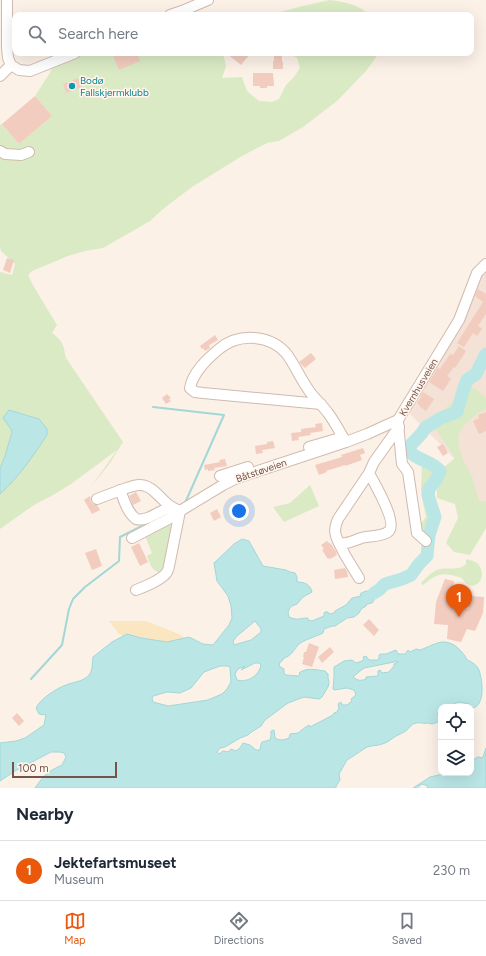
<!DOCTYPE html>
<html lang="en">
<head>
<meta charset="utf-8">
<style>
  :root { --surface:#fff; --page:#f2f2f3; --text:#1f2937; --muted:#747a83; --line:#e0e1e3; --accent:#ea580c }
  body { margin:0; font-family:Figtree,sans-serif; background:var(--page); color:var(--text) }
  .controls { position:absolute; right:12px; bottom:12px; display:grid; overflow:hidden; border-radius:8px; box-shadow:0 4px 16px #0002 }
  .controls button { width:36px; height:36px; display:grid; place-items:center; padding:0; border:0; border-bottom:1px solid var(--line); background:var(--surface); color:var(--text); font:20px sans-serif }
  .scale { position:absolute; left:12px; bottom:10px; width:105px; box-sizing:border-box; padding-left:4px; border:2px solid #76544b; border-top:0; font-size:11px; line-height:14px; white-space:nowrap; color:#76544b; -webkit-text-stroke:3px #fff6ee; paint-order:stroke }
  .you { position:absolute; left:239px; top:511px; width:14px; height:14px; margin:-10px; border:3px solid #fff; border-radius:50%; background:#1a73e8; box-shadow:0 0 0 6px #1a73e833 }
  .badge { display:grid; place-items:center; width:26px; height:26px; border-radius:50%; background:var(--accent); color:#fff; font-size:13px; font-weight:700 }
  .pin { position:absolute; translate:-50% -33px; filter:drop-shadow(0 1px 2px #0008) }
  .pin::after { content:''; position:absolute; top:21px; width:14px; height:12px; background:inherit; clip-path:polygon(0 0,100% 0,50% 100%) }
  .list { margin:0; padding:0; list-style:none }
  h2 { display:flex; justify-content:space-between; align-items:center; height:52px; margin:0; padding:0 16px; font-size:17px }
  h2 small { font-size:13px; font-weight:400; color:var(--muted) }
  .list li { display:grid; grid-template-columns:26px 1fr auto; gap:12px; align-items:center; box-sizing:border-box; height:60px; padding:0 16px; border-top:1px solid var(--line) }
  .list b { display:block; font-size:15px; white-space:nowrap }
  .list p { margin:0; font-size:13px; white-space:nowrap; color:var(--muted) }
  .list em { font-size:13px; font-style:normal; color:var(--muted) }
  .icon { flex:none; width:22px; height:22px; fill:none; stroke:currentColor; stroke-width:2; stroke-linecap:round; stroke-linejoin:round }
  .map { position:relative; flex:none; width:486px; height:788px; overflow:hidden }
  .search { position:absolute; background:var(--surface); box-shadow:0 4px 16px #0002; left:12px; right:12px; top:12px; height:44px; display:flex; align-items:center; gap:10px; box-sizing:border-box; padding:0 14px; border-radius:8px; color:var(--muted); font-size:15px }
  .sheet { height:112px; background:var(--surface) }
  nav { display:flex; justify-content:space-around; align-items:center; box-sizing:border-box; height:56px; border-top:1px solid var(--line); background:var(--surface); font-size:11px; color:var(--muted) }
  nav a { display:grid; justify-items:center; gap:2px }
  nav .on { color:var(--accent) }
  .map>svg:first-child { display:block }
  .residential { fill:#f4e2d6 }
  .green { fill:#daeac5 }
  .sand { fill:#fbe6c2 }
  .water { fill:#bbe6e6; stroke:#a2d7d8; fill-rule:evenodd }
  .lines { fill:none; stroke-linecap:round; stroke-linejoin:round }
  .stream { stroke:#a2d7d8; stroke-width:2 }
  .river { stroke:#bbe6e6; stroke-width:13 }
  .building { fill:#f2ccbf }
  .minor-casing { stroke:#d0baaf; stroke-width:12 }
  .minor { stroke:#fff; stroke-width:10 }
  .culture-dot { fill:#0f9aa8; stroke:#fff6ee; stroke-width:1.5 }
  .labels { text-anchor:middle; stroke-width:3; stroke-linejoin:round; paint-order:stroke }
  .culture-label { font-size:10px; fill:#0d838f; stroke:#fff6ee; text-anchor:start }
  .street-label { font-size:10px; fill:#76544b; stroke:#fff6ee }
</style>
</head>
<body>
<div class="map">
<svg width="486" height="788" viewBox="0 0 486 788">
  <rect width="100%" height="100%" fill="#fcf1e7"/>
  <polygon class="residential" points="486,271 486,518 459,463 407,411 480,278"/>
  <g class="green">
    <path d="M329 0C347 2 356 4 370 15H279L280 12 303 6Z"/>
    <path d="M75 53H223L226 66 222 78 242 77 247 91 259 101 272 102 279 99 286 85 294 77 300 68 297 58 288 53H379L366 71 337 101 303 127 279 141 267 143 242 156 192 187 163 209 150 221 103 248 85 251 68 256 32 271 28 275 34 287 57 325 52 333C64 342 63 344 66 358L123 442 110 463 91 487 117 450 71 484 55 494 34 505 0 529V494C19 477 33 456 47 435 46 415 24 415 9 410L3 418 12 429V432L5 456 0 468V272L12 275 15 264 1 251 0 247V125L2 124 19 144 52 116 35 96 51 71 55 62Z"/>
    <path d="M468 387 475 388 486 398V409L477 414 465 424 458 436 459 448 464 462 472 476 479 501H486V528L470 555 454 552 446 543 458 518 455 504 437 498V489L443 478V468L455 458 437 431 423 424C431 419 439 414 447 407 454 401 460 393 468 387Z"/>
    <polygon points="424,461 438,469 439,471 436,477 428,487 428,497 430,510 434,517 427,539 422,536 420,525 426,517 423,503 421,491 422,465"/>
    <polygon points="310,485 319,506 284,522 273,507 290,503"/>
    <path d="M165 524 171 525 173 529 166 563 161 572C152 572 150 564 147 556L152 553 145 536Z"/>
    <path d="M466 559C469 560 472 560 475 562 478 563 480 566 481 569 486 582 471 594 462 578 444 572 438 572 423 585L421 583C426 578 431 572 437 570 446 566 458 572 466 564Z"/>
  </g>
  <polygon class="sand" points="109,621 146,621 179,634 188,640 180,664 119,634"/>
  <g class="water">
    <path d="M9 410 39 419 47 429V435C33 456 19 477 0 494V468L5 456 12 432 11 429 3 418Z"/>
    <path d="M242 539 249 541 263 566 286 570 290 572 295 573 297 577V582C304 582 310 584 312 592L303 597 297 604C290 607 290 606 288 613L289 617C298 621 299 618 308 618V620L312 621 324 616V613L325 612H328L329 614 334 613 335 611 346 605 352 598 361 596 360 594C364 591 369 590 373 592L376 597 372 603 367 604 366 606 361 609 359 613 354 617 347 618 335 626H332L324 629 323 633C315 637 303 640 298 645 293 651 291 656 284 658L282 661 280 662 279 666 284 669V673L286 675 298 676 300 674 299 673C307 667 316 670 325 671L328 674V677L329 683 328 687 322 697 319 699 304 697 288 703 265 720 261 726 250 733 248 735 240 738 225 747 220 748 217 752 219 754 223 751 228 752 231 749 236 751 240 748 243 743 250 745 256 750H260L261 744 262 742 270 740 271 736V731L274 730 275 738C280 741 284 740 289 738L290 734 298 733 303 729 309 725 310 726V727L333 715 334 713 337 712 339 708 338 704 341 702 342 705H347L352 701 351 699 356 695 354 690 347 688 334 690 333 689 334 677V667L344 661 352 660 356 663 362 661 364 659 363 657 366 656 369 660H377L379 659V655L381 654H386L396 650 398 654H405L408 650 410 652 416 649 420 650C426 648 437 642 443 642 453 642 459 648 465 656 466 658 467 660 469 661 469 661 471 661 471 662 473 663 477 666 478 668 483 678 486 708 471 708L469 704 459 702 456 703 448 707H441V711L437 713 438 716 441 715V721L432 724 428 723C424 724 420 722 416 723 410 724 409 730 404 732 400 734 396 736 393 738 390 740 388 742 385 743 379 746 373 745 367 747L347 760 339 774 340 780 336 786V788H35C45 774 47 772 62 765L66 757 64 753 60 752H51L15 771 0 781V743L16 741 25 738 44 725 46 715 39 714 36 708C40 699 57 688 66 685 73 682 83 682 89 675 93 670 92 663 93 657L112 642 127 634 141 638 167 642 189 637 203 644 213 645 229 625 232 618 231 606 228 596 217 581 214 563 234 544ZM255 621 261 629V632L251 640 234 645 233 641 237 636ZM397 661 398 662 394 664V666L389 672 382 673 380 670 378 671V676L366 677V679C361 681 358 681 353 677L354 676 364 668 394 662ZM255 663H259L261 665C259 676 247 683 237 680L235 674 238 669 245 666 241 670ZM220 666H228L230 667 231 682 227 689 222 694 208 700 168 706 153 702 152 698 153 696 167 692 180 693 191 688 204 672Z"/>
    <polygon points="486,748 486,788 427,788 428,786 422,784 417,788 413,788 430,777 439,775 442,773 471,773 471,759 475,759 477,757 480,757 481,758 483,757"/>
  </g>
  <g class="lines">
    <g class="stream">
      <polyline points="153,407 224,415 185,503"/>
      <polyline points="31,679 62,645 69,609 73,599 85,587 119,561 120,537 148,523"/>
    </g>
    <path class="river" d="M374 593 379 590 385 584 402 579 411 575 419 564 427 556 429 535 435 517 428 495 429 489 436 480 440 471C432 460 409 459 409 447L422 433 425 428 431 424 441 418 457 412 463 391 467 380 476 374 486 354"/>
  </g>
  <g class="building">
    <polygon points="112,53 137,53 140,61 119,70"/>
    <polygon points="226,53 251,53 241,65"/>
    <polygon points="274,53 282,53 282,62 283,62 283,69 273,69 273,61 274,61"/>
    <polygon points="253,73 273,73 274,86 267,86 267,88 260,88 260,86 253,86"/>
    <polygon points="78,78 82,87 66,93 63,84"/>
    <polygon points="35,96 52,116 19,144 2,124"/>
    <polygon points="7,258 14,260 10,273 3,270"/>
    <polygon points="478,289 486,294 486,314 478,326 482,329 477,336 473,333 464,347 457,343 483,302 475,296"/>
    <polygon points="215,335 218,340 209,345 210,346 209,346 210,348 205,351 203,348 202,349 200,346"/>
    <polygon points="459,346 466,351 455,368 454,367 447,376 451,379 443,391 429,382 438,368 440,369 450,354 453,355"/>
    <polygon points="311,353 316,359 305,368 299,362"/>
    <polygon points="423,392 434,399 426,411 420,407 420,406 417,403 421,397 420,397"/>
    <polygon points="167,394 171,398 169,399 171,401 166,404 162,398"/>
    <polygon points="486,412 486,431 479,434 473,421 479,418 478,415"/>
    <polygon points="322,423 323,431 310,433 311,435 298,437 299,440 292,441 291,433 301,432 301,429 316,427 315,424"/>
    <polygon points="273,441 275,448 262,450 263,453 256,454 255,446 267,444 267,442"/>
    <polygon points="443,444 448,453 443,456 437,447"/>
    <polygon points="363,448 365,453 360,455 362,460 345,466 345,465 326,471 327,472 319,475 315,465 342,457 341,455"/>
    <polygon points="225,459 227,466 214,468 215,470 208,471 208,469 205,470 204,465 220,462 219,460"/>
    <polygon points="136,492 141,501 133,505 129,496"/>
    <polygon points="90,496 91,502 93,504 97,505 100,510 92,514 84,500"/>
    <polygon points="217,509 221,517 214,521 210,513"/>
    <polygon points="327,541 329,543 331,544 337,553 336,553 337,555 330,559 329,558 328,559 322,550 324,549 321,545"/>
    <polygon points="139,543 148,562 140,566 131,547"/>
    <polygon points="96,549 102,566 92,570 85,553"/>
    <polygon points="345,568 347,571 348,577 335,579 334,570"/>
    <polygon points="445,579 454,581 453,600 455,600 457,606 468,609 471,596 484,597 483,613 475,631 467,629 461,642 447,639 448,625 434,624 436,602"/>
    <polygon points="369,619 379,630 374,636 363,625"/>
    <polygon points="309,643 319,647 312,667 302,664 304,657 303,657 304,652 306,652"/>
    <polygon points="330,647 334,652 322,663 318,657"/>
    <polygon points="17,713 24,721 19,726 12,718"/>
  </g>
  <g class="lines">
    <defs>
      <g id="minor">
        <polyline points="7,0 7,47 8,58 11,65 19,70 30,71 75,53"/>
        <polyline points="170,15 182,11 208,0"/>
        <polyline points="0,76 11,65"/>
        <polyline points="0,151 5,154 21,155 29,152"/>
        <path d="M321 404 203 393 195 392 190 388C193 372 207 359 219 349 238 333 269 334 286 353 295 365 301 380 310 392 316 400 323 406 328 413 335 422 340 433 346 442"/>
        <polyline points="309,447 340,438"/>
        <path d="M369 473C374 483 399 524 388 532 382 536 373 536 366 537 357 538 349 545 339 543 334 533 334 529 338 519L369 473 374 462 399 427"/>
        <polyline points="220,476 248,467"/>
        <path d="M120 490C124 500 127 512 136 519 146 521 153 515 162 511 165 509 168 509 172 508"/>
        <path d="M97 499C105 496 113 493 121 490 135 485 143 481 155 492 165 501 167 506 180 511L169 566C169 568 168 570 167 572 163 579 144 587 136 590"/>
        <polyline points="132,538 176,515 180,511 223,485 237,478 346,442 367,434 398,420"/>
        <polyline points="426,541 417,533 408,472 402,464 399,434 398,420 459,320 477,273 486,264"/>
        <polyline points="339,543 345,555 359,578"/>
      </g>
    </defs>
    <use href="#minor" class="minor-casing"/>
    <use href="#minor" class="minor"/>
  </g>
  <circle class="culture-dot" cx="72" cy="86" r="4"/>
  <g class="labels">
    <g class="culture-label">
      <text x="80" y="84">Bodø<tspan x="80" dy="12">Fallskjermklubb</tspan></text>
    </g>
    <g class="street-label">
      <text transform="translate(418 387) rotate(-59)" y="4">Kvernhusveien</text>
      <text transform="translate(261 470) rotate(-19)" y="4">Båtstøveien</text>
    </g>
  </g>
</svg>
<div class="controls">
<button><svg class="icon" aria-label="locate" viewBox="0 0 24 24"><circle cx="12" cy="12" r="6"/><path d="M12 2v4M12 18v4M2 12h4M18 12h4"/></svg></button>
<button><svg class="icon" aria-label="layers" viewBox="0 0 24 24"><path d="M12 4l9 5-9 5-9-5zM3 14l9 5 9-5"/></svg></button>
</div>
<div class="scale">100 m</div>
<div class="you"></div>
<div class="pin badge" style="left:459px;top:617px">1</div>
<div class="search"><svg class="icon" aria-label="search" viewBox="0 0 24 24"><circle cx="10" cy="10" r="6"/><path d="M15 15l6 6"/></svg>Search here</div>
</div>
<section class="sheet">
<h2>Nearby<small></small></h2>
<ul class="list">
<li><span class="badge">1</span><div><b>Jektefartsmuseet</b><p>Museum</p></div><em>230 m</em></li>
</ul>
</section>
<nav>
<a class="on"><svg class="icon" aria-label="map" viewBox="0 0 24 24"><path d="M3 6l6-2 6 2 6-2v14l-6 2-6-2-6 2zM9 4v14M15 6v14"/></svg>Map</a>
<a><svg class="icon" aria-label="directions" viewBox="0 0 24 24"><path d="M12 3l9 9-9 9-9-9zM9 14v-3h6M13 9l2 2-2 2"/></svg>Directions</a>
<a><svg class="icon" aria-label="saved" viewBox="0 0 24 24"><path d="M7 4h10v16l-5-4-5 4z"/></svg>Saved</a>
</nav>
</body>
</html>
